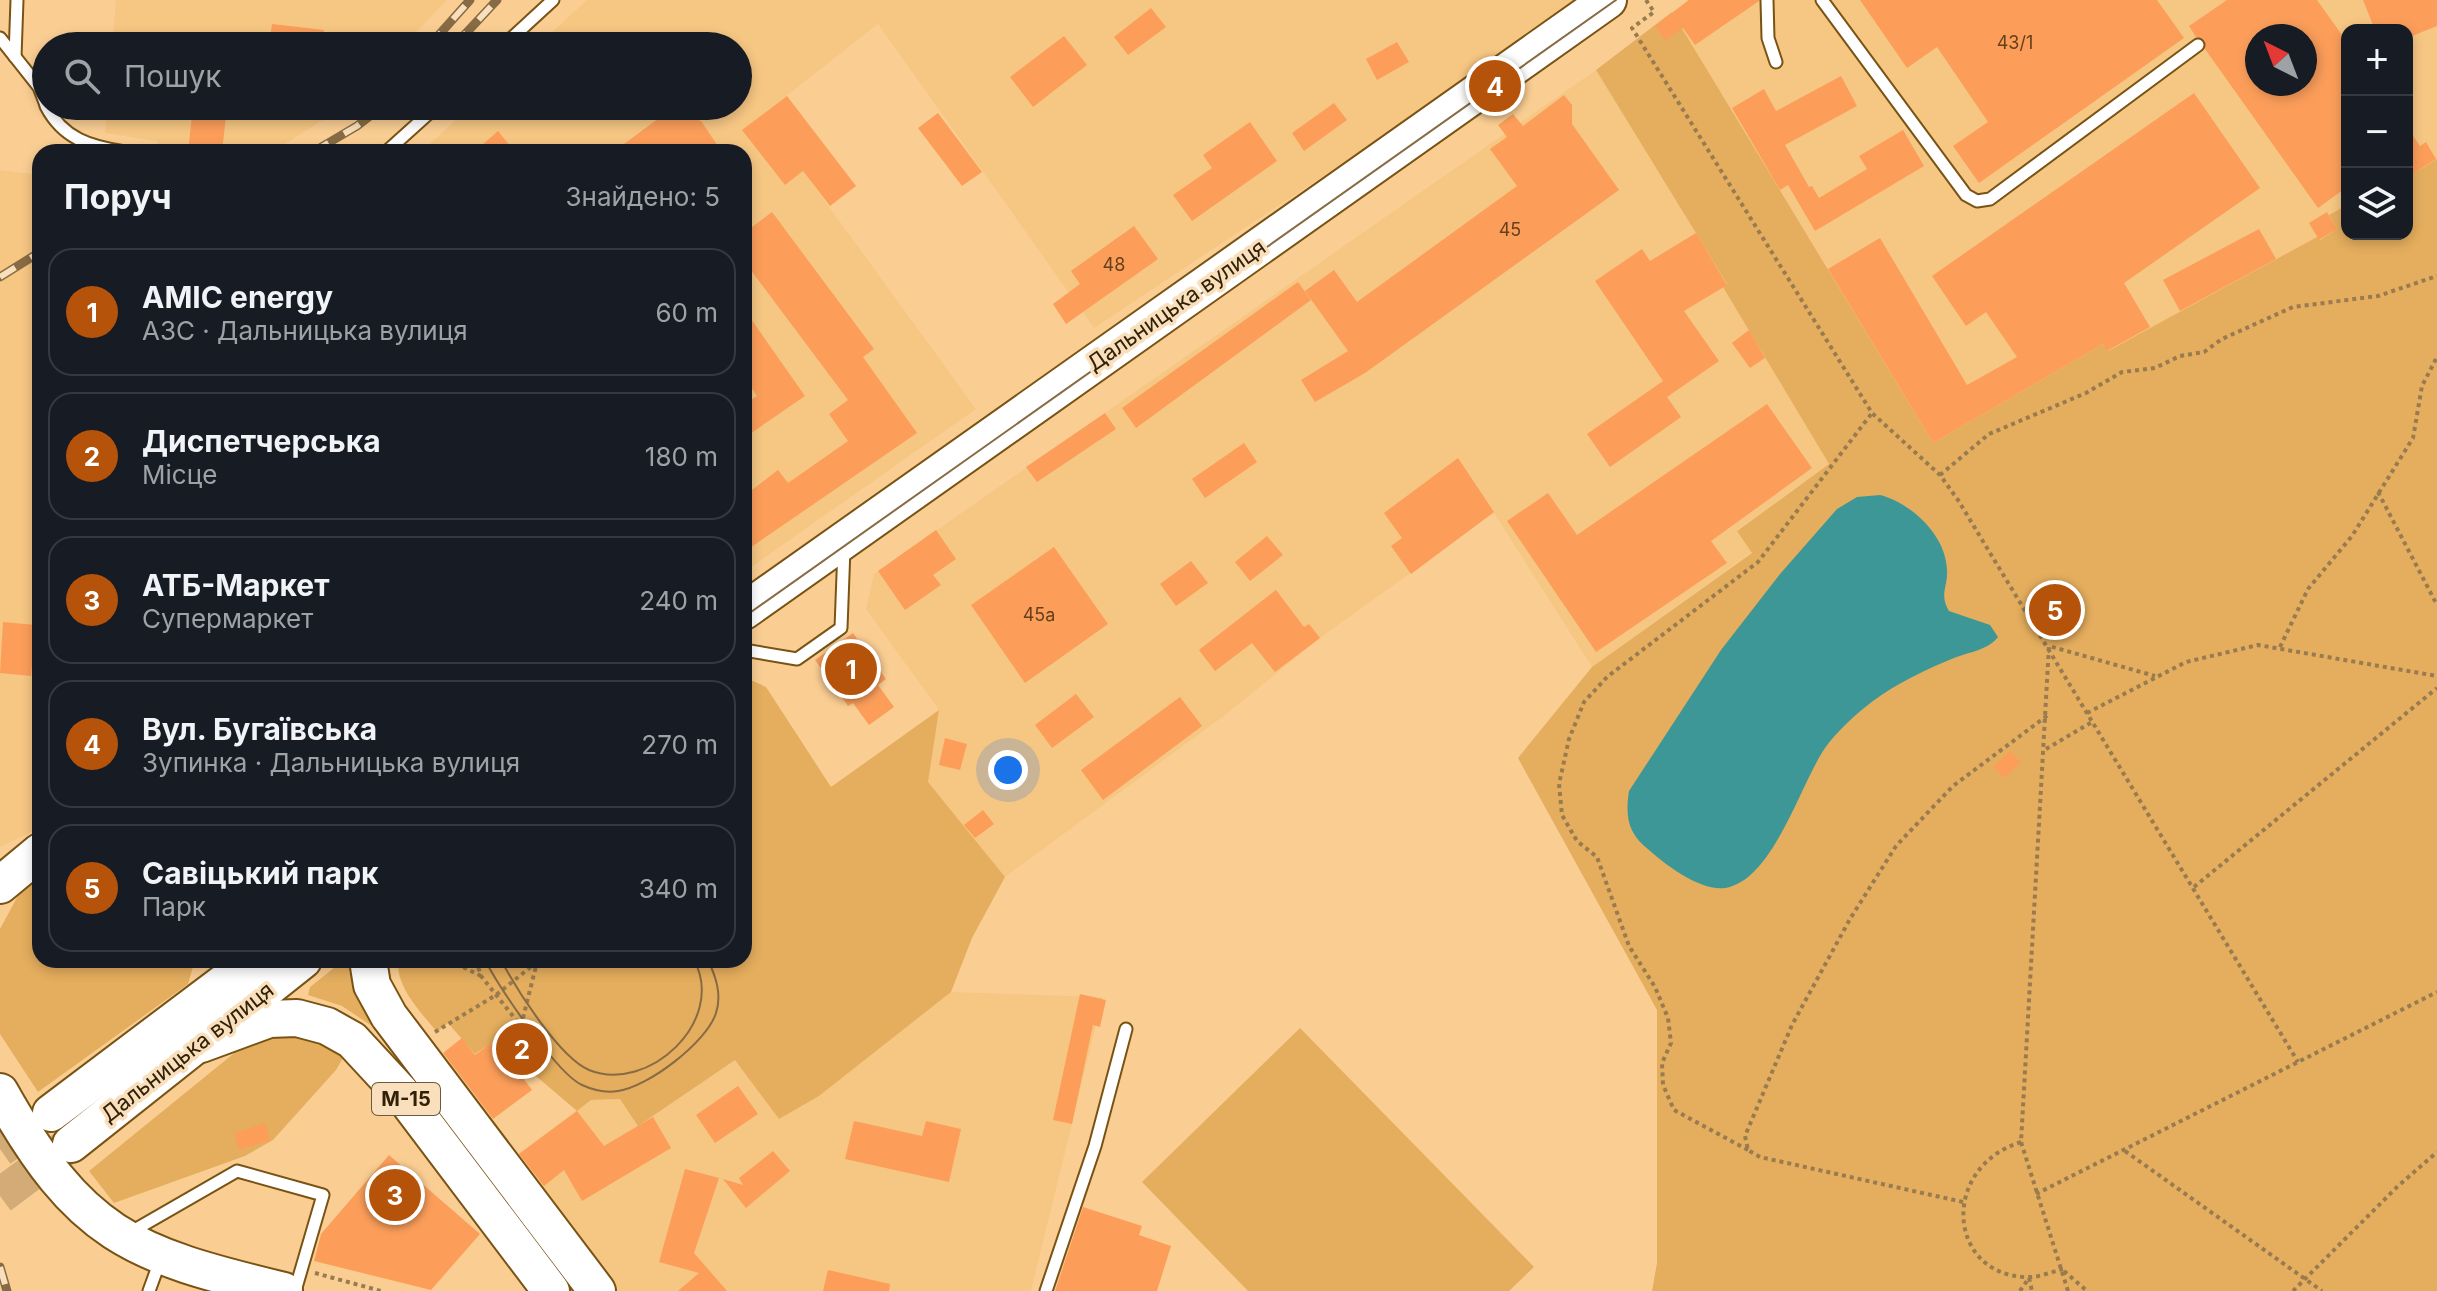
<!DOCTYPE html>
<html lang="uk">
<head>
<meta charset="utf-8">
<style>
  :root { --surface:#171b24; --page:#242831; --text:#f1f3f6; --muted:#9ea1a6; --line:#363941; --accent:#b45309 }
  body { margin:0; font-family:Inter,sans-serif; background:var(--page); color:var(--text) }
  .controls { position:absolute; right:24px; top:24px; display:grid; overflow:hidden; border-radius:16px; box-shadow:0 4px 12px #0003 }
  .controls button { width:72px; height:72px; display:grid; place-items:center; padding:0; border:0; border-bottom:2px solid var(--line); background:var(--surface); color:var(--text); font:40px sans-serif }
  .compass { position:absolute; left:2245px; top:24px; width:72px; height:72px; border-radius:50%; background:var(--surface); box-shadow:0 4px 12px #0003; rotate:318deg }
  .you { position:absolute; left:1008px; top:770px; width:28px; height:28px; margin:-20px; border:6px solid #fff; border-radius:50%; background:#1a73e8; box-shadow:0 0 0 12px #1a73e833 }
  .badge { display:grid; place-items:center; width:52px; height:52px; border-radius:50%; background:var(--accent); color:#fff; font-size:26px; font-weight:700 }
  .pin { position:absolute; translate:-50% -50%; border:4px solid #fff; box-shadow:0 2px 8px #0006 }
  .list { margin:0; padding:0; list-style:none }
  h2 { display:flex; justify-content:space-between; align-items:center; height:104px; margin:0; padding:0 32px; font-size:34px }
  h2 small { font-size:26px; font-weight:400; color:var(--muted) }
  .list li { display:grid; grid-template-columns:52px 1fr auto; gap:24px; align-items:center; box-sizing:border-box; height:128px; margin:0 16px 16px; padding:0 16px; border:2px solid var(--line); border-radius:24px }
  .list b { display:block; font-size:30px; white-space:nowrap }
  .list p { margin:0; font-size:26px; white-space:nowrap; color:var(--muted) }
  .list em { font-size:26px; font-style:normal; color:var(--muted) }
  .icon { flex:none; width:44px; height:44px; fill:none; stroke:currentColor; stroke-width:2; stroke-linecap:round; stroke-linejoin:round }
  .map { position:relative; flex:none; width:2437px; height:1291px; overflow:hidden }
  .search { position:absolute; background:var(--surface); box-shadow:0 4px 12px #0003; left:32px; top:32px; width:720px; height:88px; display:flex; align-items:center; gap:20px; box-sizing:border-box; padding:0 28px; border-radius:44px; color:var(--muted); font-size:30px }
  .panel { position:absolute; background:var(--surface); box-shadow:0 4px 12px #0003; left:32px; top:144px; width:720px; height:824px; border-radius:24px }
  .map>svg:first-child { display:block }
  .built { fill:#f6c683; fill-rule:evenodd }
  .green { fill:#e5ae5e }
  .water { fill:#3e9797 }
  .building { fill:#fc9e5a; fill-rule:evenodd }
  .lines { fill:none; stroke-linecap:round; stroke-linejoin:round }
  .primary-tunnel { stroke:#d2ab77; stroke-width:36; stroke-dasharray:36 18; stroke-linecap:butt }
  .service-casing { stroke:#795314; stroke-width:15 }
  .primary-casing { stroke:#795314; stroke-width:40 }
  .path { stroke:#997b50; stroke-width:4; stroke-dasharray:4 4; stroke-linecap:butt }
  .service { stroke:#fff; stroke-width:11 }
  .primary { stroke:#fff; stroke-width:36 }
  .tram { stroke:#876b44; stroke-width:2 }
  .rail-casing { stroke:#876b44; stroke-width:9 }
  .rail { stroke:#f9dfbc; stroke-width:6; stroke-dasharray:18; stroke-linecap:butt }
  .labels { text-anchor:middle; stroke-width:7; stroke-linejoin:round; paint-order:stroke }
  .number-label { font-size:18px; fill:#64401c }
  .shield { fill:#f9dfbc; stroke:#6d5a3e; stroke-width:2 }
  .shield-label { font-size:20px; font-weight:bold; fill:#312108 }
  .street-label { font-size:22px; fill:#312108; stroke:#f9dfbc }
</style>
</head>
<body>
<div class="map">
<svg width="2437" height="1291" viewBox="0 0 2437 1291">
  <rect width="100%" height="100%" fill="#face93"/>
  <g class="built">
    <polygon points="116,0 447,0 403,46 112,46"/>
    <polygon points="587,0 1586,0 1587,1 1094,328 878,24 743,130 785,185 803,171 976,409 744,572 744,152 421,152 471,106 738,106 738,46 537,46"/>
    <path d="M1688 0H2437V159L2407 178V30H2347V205L2329 215 2337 229 2107 351 2103 344 1933 443 1672 12ZM2257 36H2305V84H2257Z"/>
    <polygon points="1596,70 1727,285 1724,287 1829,464 1737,530 1752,552 1592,667 1494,513 1320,638 1225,715 1005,877 927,782 939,710 866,609 874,574"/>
    <polygon points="107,106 345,106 272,152 157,152 157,141 105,133"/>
    <polygon points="0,170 40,175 40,828 0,847"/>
    <polygon points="951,992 1103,997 1031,1291 612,1291 515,1156 591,1100 621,1099 638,1125 735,1059 779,1119 819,1096"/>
  </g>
  <g class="green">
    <polygon points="1672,12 1933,443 2103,344 2108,351 2317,237 2320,240 2337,229 2329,215 2347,205 2347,234 2407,234 2407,178 2437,159 2437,1291 1652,1291 1657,1263 1657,1010 1518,758 1592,667 1752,553 1737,531 1829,464 1723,287 1727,284 1596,70"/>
    <path d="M744 677 766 687 831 787 939 710 928 782 1005 877 972 938 951 992 819 1096 779 1119 735 1060 638 1126 620 1099 591 1100 577 1111 523 1065 502 1036 475 1054 448 1023 437 1032C421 1012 396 988 398 960H744Z"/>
    <polygon points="40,874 40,960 195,960 188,984 38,1092 0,1034 0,929 20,892"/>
    <polygon points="344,960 355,960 380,1020 372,1026 342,1006 308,995 310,987"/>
    <polygon points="1300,1028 1534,1267 1509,1291 1248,1291 1142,1182"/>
    <polygon points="276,1034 315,1037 341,1051 343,1058 336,1070 273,1140 245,1156 114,1203 89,1171 238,1050"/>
  </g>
  <path class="water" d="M1880 495C1911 503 1946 535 1947 570 1948 587 1939 594 1949 611L1990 625 1998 637C1988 650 1969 652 1954 658 1927 669 1897 683 1873 701 1856 714 1838 730 1825 748 1801 783 1775 874 1730 887 1705 895 1667 866 1649 850 1628 834 1625 817 1629 791L1721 650 1780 574 1837 509 1857 497Z"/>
  <g class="building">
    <polygon points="1689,0 1759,0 1759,1 1695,45 1683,28 1665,40 1655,26"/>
    <polygon points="1860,0 2157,0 2184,38 1979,183 1953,146 1988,122 1937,47 1907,68"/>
    <path d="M2227 0H2317L2347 42V187L2318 208 2205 49V41L2196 37 2189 26ZM2257 36H2305V84H2257Z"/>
    <polygon points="2363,0 2437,0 2437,26 2407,38 2407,30 2375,30"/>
    <polygon points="1151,8 1166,27 1128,55 1114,37"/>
    <polygon points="272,24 324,30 322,46 269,46"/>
    <polygon points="1064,36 1087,65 1033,107 1010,77"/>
    <polygon points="1397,42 1409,62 1377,80 1366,59"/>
    <polygon points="1841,76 1857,106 1785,145 1809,187 1812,186 1819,198 1867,169 1859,156 1903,130 1924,166 1815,231 1788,185 1780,190 1732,108 1764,89 1776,111"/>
    <polygon points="2194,93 2260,188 2124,283 2150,327 2107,351 2103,344 1933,443 1828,269 1880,238 1967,385 2017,357 1986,312 1966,326 1932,276"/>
    <polygon points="1564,95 1572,105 1572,124 1619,190 1365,373 1315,402 1301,380 1348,351 1305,291 1334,270 1357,302 1517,186 1490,149 1507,137 1498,125 1513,114 1523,126"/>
    <polygon points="787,96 856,186 830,206 803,171 785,185 742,130"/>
    <polygon points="1334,103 1347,120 1304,151 1292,133"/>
    <polygon points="193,106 227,106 222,152 188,152"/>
    <polygon points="670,110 701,121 722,152 613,152"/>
    <polygon points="938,113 982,172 962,186 918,128"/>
    <polygon points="1250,122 1277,161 1192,221 1173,195 1212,168 1203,155"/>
    <polygon points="2407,127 2420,146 2426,142 2436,159 2407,178"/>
    <polygon points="498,131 515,152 474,152"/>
    <polygon points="772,212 874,349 863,357 917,433 744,552 744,496 778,470 788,483 848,441 829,414 848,400 744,261 744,233"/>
    <polygon points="2327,212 2337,229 2319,240 2309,223"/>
    <polygon points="1134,226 1158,259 1066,324 1053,304 1080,284 1071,271"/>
    <polygon points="2259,229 2276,259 2180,311 2163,280"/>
    <polygon points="1696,233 1727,285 1684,311 1719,361 1667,397 1681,417 1610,467 1587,434 1663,381 1595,281 1642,249 1650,261"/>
    <polygon points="1298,282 1311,300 1136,428 1122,408"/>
    <polygon points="744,309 805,396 744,438 744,404 757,396 744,377"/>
    <polygon points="1749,330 1765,358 1750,368 1732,343"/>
    <polygon points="1767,404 1812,468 1711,541 1727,563 1596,652 1507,521 1548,493 1577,535"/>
    <polygon points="1105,413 1116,429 1037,482 1026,467"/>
    <polygon points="1244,443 1257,462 1205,498 1192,479"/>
    <polygon points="1458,458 1494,512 1411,574 1391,546 1402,538 1384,513"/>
    <polygon points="936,530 956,559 933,575 941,585 905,610 878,571"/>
    <polygon points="1267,536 1283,555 1250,581 1235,562"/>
    <polygon points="1054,547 1108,624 1025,683 971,605"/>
    <polygon points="1191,561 1208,583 1176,606 1160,584"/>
    <polygon points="1276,590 1304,627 1309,624 1320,638 1275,672 1252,643 1215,671 1199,650"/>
    <polygon points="3,622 36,625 31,676 0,673"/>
    <polygon points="853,633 886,679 878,685 894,707 869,725 853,703 848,706 815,660"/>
    <polygon points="1076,694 1094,717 1052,748 1035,725"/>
    <polygon points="1180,697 1202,726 1103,800 1081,770"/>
    <polygon points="945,738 967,744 960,770 939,765"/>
    <polygon points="2010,751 2021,762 2005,778 1993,767"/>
    <polygon points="983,810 994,824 975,838 964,825"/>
    <polygon points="1080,994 1106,1000 1100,1027 1093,1025 1072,1124 1053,1120"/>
    <polygon points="521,1032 537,1055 517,1070 532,1090 493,1119 443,1053 462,1038 475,1055 495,1040 500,1047"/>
    <polygon points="738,1086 758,1114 715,1143 696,1115"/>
    <polygon points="577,1111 604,1146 653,1117 671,1148 582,1201 564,1170 544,1186 519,1154"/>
    <polygon points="854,1121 922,1136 926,1121 961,1129 949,1182 845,1159"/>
    <polygon points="265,1123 270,1140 239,1150 234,1133"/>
    <polygon points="773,1151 790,1171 746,1208 723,1179 743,1185 739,1178"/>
    <polygon points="389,1155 480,1234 431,1290 314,1261 321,1234"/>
    <polygon points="685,1169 719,1178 694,1253 727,1291 678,1291 699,1273 659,1262"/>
    <polygon points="1083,1207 1142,1226 1139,1235 1171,1246 1157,1291 1055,1291"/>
    <polygon points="828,1270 890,1284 889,1291 823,1291"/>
  </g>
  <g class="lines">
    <g class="primary-tunnel">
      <polyline points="0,1149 50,1114"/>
      <polyline points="0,1196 69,1145"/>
    </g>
    <defs>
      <g id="service">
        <polyline points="1767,0 1768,38 1776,62"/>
        <polyline points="1822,0 1966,195 1977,201 1990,199 2198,45"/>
        <polyline points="0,38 39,87 46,105"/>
        <polyline points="503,46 553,0"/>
        <polyline points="15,57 17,0"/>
        <path d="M46 106C63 139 91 147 125 152"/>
        <polyline points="386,152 437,106"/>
        <polyline points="744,650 797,659 841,628 844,548"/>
        <polyline points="131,1232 237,1171 323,1195 295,1291"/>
        <polyline points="149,1291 161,1258"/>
        <polyline points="1046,1291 1095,1146 1126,1029"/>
      </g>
      <g id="primary">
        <polyline points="744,611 1608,0"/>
        <polyline points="0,885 40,852"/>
        <polyline points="368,960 372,985 389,1016 597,1291"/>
        <polyline points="201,1044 269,1019 297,1018 327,1026 352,1040 402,1094 551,1291"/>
        <path d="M0 1092C80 1235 130 1254 284 1291"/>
        <polyline points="51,1113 254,960"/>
        <polyline points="71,1144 303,960"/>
      </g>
    </defs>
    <use href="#service" class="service-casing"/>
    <use href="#primary" class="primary-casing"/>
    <g class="path">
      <polyline points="1646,0 1654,12 1632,28 1872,413 1940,475 1958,500 2298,1062"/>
      <polyline points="1940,475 1989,434 2086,393 2122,372 2155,368 2180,356 2204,352 2222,339 2293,307 2378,296 2437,276"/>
      <polyline points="2378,492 2437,605"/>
      <polyline points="2280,647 2308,589 2352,536 2413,438 2422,386 2437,357"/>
      <polyline points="2087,713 2186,662 2258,645 2437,676"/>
      <polyline points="2046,749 2092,722"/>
      <polyline points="2194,887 2437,688"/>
      <polyline points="449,960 481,976"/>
      <polyline points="476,960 481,976 521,1026"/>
      <polyline points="521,1026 537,962"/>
      <polyline points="435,1032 496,995 537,962"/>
      <path d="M2021 1142C1939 1168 1948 1275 2026 1277 2038 1278 2051 1272 2063 1269"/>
      <polyline points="1748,1150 1674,1110 1663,1085 1662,1063 1671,1043 1668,1018 1655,987 1629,946 1597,857 1577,841 1562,815 1559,784 1569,739 1584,702 1607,677 1758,562 1872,413"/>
      <polyline points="2125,1151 2322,1291"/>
      <polyline points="2036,1194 2437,992"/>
      <polyline points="1963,1202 1760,1157 1748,1150 1745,1136 1792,1025 1850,919 1896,846 1953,786 2048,715"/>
      <polyline points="2064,1271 2087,1291"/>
      <polyline points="315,1273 381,1291"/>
      <polyline points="2029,1278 2032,1291"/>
      <polyline points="2020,1291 2029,1278"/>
      <polyline points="2068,1291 2021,1142 2049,646 2155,676"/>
      <polyline points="2293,1291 2397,1187 2437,1152"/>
    </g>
    <use href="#service" class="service"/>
    <use href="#primary" class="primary"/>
    <g class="tram">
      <polyline points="744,617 1616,0"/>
      <path d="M485 960C499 987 557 1074 582 1085 593 1090 606 1093 618 1091 648 1087 707 1042 716 1013 722 995 716 977 708 960"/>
      <path d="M501 960C517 990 559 1057 589 1070 648 1094 727 1021 694 960"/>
    </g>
    <defs>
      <g id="rail">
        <polyline points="429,46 470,0"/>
        <polyline points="454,46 497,0"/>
        <polyline points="313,152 357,126 383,106"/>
        <polyline points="0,277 40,252"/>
        <polyline points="0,1267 7,1291"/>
      </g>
    </defs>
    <use href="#rail" class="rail-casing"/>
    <use href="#rail" class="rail"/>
  </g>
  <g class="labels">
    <g class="number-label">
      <text x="2015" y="49">43/1</text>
      <text x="1510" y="236">45</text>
      <text x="1114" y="271">48</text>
      <text x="1039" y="621">45а</text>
    </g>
    <rect class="shield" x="372" y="1083" width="68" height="32" rx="6"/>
    <g class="shield-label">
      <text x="406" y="1106">М-15</text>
    </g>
    <g class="street-label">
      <text transform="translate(1176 305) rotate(-35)" y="8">Дальницька вулиця</text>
      <text transform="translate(187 1052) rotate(-38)" y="8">Дальницька вулиця</text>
    </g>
  </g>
</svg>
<div class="controls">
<button>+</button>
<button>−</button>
<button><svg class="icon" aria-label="layers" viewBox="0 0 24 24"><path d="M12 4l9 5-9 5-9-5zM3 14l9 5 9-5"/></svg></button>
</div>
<svg class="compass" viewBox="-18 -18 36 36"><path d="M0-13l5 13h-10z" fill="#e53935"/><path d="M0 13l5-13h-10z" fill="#9ea1a6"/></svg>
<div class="you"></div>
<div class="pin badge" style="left:851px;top:669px">1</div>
<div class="pin badge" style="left:522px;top:1049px">2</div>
<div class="pin badge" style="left:395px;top:1195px">3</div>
<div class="pin badge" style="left:1495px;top:86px">4</div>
<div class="pin badge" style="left:2055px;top:610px">5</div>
<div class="search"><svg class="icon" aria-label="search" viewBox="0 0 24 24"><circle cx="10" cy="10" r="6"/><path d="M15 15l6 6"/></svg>Пошук</div>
<section class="panel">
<h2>Поруч<small>Знайдено: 5</small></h2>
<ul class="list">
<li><span class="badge">1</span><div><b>AMIC energy</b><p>АЗС · Дальницька вулиця</p></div><em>60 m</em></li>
<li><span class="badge">2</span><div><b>Диспетчерська</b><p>Місце</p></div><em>180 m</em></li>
<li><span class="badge">3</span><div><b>АТБ-Маркет</b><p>Супермаркет</p></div><em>240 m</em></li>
<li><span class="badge">4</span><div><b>Вул. Бугаївська</b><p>Зупинка · Дальницька вулиця</p></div><em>270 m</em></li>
<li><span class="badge">5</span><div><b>Савіцький парк</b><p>Парк</p></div><em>340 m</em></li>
</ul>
</section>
</div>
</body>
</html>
